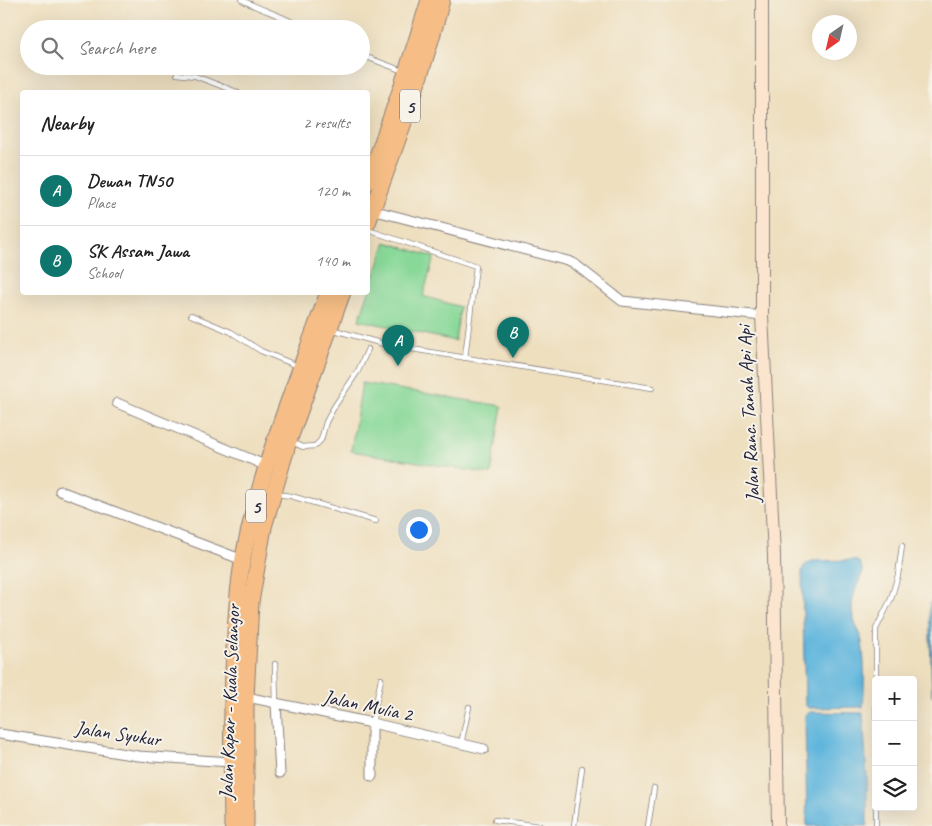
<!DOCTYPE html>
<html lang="en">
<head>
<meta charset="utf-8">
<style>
  :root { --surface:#fff; --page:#f2f2f2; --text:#222; --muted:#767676; --line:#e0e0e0; --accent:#0f766e }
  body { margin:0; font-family:Caveat,sans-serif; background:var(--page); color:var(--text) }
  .controls { position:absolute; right:15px; bottom:15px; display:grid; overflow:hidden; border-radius:5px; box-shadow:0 5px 20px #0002 }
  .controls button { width:45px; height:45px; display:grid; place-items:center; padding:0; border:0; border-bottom:1px solid var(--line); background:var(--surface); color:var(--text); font:25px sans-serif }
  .compass { position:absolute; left:812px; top:15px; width:45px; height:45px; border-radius:50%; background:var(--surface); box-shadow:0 5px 20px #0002; rotate:214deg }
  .you { position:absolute; left:418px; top:529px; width:18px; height:18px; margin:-12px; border:4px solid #fff; border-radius:50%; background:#1a73e8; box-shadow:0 0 0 8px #1a73e833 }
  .badge { display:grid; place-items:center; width:32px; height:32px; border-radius:50%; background:var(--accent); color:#fff; font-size:16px; font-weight:700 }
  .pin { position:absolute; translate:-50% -41px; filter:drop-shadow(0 1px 2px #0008) }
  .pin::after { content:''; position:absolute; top:26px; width:18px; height:15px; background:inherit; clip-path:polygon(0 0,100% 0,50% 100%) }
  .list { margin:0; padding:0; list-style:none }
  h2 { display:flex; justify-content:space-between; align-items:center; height:65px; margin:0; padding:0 20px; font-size:21px }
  h2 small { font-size:16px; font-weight:400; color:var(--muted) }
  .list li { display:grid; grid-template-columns:32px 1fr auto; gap:15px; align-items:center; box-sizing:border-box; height:70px; padding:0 20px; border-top:1px solid var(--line) }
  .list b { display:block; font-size:19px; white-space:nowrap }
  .list p { margin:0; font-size:16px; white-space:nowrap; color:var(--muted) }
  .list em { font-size:16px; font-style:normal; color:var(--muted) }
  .icon { flex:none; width:28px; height:28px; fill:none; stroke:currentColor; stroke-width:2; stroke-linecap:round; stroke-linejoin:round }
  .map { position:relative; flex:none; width:932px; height:826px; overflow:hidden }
  .search { position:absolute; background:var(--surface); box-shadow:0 5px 20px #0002; left:20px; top:20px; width:350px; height:55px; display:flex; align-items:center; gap:12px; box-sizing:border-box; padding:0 18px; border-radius:28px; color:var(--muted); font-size:19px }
  .panel { position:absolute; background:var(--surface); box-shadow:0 5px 20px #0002; left:20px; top:90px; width:350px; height:205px; border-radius:5px }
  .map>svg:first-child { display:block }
  .green { fill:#88d898; stroke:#557d6a }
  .water { fill:#60b6dd; stroke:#416c8c }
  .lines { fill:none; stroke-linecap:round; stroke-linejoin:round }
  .lane-casing { stroke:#88807d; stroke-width:6 }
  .street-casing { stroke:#88807d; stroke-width:11 }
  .secondary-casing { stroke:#88807d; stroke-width:14 }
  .highway-casing { stroke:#88807d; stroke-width:17 }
  .lane { stroke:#fff; stroke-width:4.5 }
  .street { stroke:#fff; stroke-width:9 }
  .secondary { stroke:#fbe5cf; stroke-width:12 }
  .highway { stroke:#f6be86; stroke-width:15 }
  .labels { text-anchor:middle; stroke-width:4; stroke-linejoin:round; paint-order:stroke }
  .shield { fill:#f7f3e8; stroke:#62616f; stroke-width:1 }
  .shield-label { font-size:19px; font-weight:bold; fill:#22223b }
  .street-label { font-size:20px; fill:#22223b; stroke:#f7f3e8 }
</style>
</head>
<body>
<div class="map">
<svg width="932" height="826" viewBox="0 0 932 826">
  <rect width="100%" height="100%" fill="#f7f3e8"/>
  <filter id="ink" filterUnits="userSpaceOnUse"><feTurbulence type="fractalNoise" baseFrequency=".02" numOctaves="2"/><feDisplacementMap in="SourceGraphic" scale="10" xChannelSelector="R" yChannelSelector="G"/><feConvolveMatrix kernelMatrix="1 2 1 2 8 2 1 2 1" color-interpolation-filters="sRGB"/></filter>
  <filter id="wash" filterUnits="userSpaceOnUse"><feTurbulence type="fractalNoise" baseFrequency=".0096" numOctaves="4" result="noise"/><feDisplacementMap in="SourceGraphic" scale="20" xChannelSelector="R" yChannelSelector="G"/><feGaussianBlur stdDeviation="1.12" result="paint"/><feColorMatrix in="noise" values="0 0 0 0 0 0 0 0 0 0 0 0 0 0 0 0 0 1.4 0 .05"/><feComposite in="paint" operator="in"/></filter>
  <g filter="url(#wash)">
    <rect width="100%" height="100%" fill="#eedfbf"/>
    <g class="green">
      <polygon points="386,242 434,257 423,296 460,307 455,341 359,320"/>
      <polygon points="362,383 502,406 491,474 351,451"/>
    </g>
    <g class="water">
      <path d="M855 560 860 563 863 572C857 585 849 602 853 617 855 626 861 633 862 642 865 664 865 685 863 707L808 708 805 704 802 572 804 566 812 561Z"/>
      <polygon points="932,599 932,696 929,607"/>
      <polygon points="810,712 863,713 867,776 867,826 807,826 805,715"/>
    </g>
  </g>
  <g filter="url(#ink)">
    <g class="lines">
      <defs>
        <g id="lane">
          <path d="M242 0C263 11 285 16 305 29"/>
          <polyline points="361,55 403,71"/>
          <polyline points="177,74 195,76 237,92"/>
          <polyline points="368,230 476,266 465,358"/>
          <polyline points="191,315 231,332 261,351 298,366"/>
          <polyline points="331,329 387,345 652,388"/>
          <polyline points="292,442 303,447 315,446 321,440 326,422 334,407 358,371 368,349"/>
          <polyline points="276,494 291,496 376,521"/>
          <polyline points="275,664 276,704"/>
          <polyline points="876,717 876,629 891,599 898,575 902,546"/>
          <polyline points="372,723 381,679"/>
          <polyline points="461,744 469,707"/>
          <polyline points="495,820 540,826"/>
          <polyline points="574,826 582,768"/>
          <polyline points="648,826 654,788"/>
          <polyline points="876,826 876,807"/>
        </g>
        <g id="street">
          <polyline points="372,210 568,261 576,265 622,301 762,316"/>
          <polyline points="117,403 267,466"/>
          <polyline points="60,491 243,560"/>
          <polyline points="242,696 372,723 484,749"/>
          <polyline points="276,704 280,773"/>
          <polyline points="0,734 138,756 231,762"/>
          <polyline points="372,776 372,723"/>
        </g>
        <polyline id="secondary" points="762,0 762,316 774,555 778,826"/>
        <g id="highway">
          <polyline points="368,182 402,85 429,0"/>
          <path d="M368 223C394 149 423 76 442 0"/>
          <path d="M232 826C231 767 231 708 234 649 236 618 237 588 243 558 260 467 297 380 328 292"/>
          <polyline points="246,826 246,697 251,602 264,527 289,441 343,292"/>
        </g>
      </defs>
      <use href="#lane" class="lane-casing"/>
      <use href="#street" class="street-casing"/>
      <use href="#secondary" class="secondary-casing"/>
      <use href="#highway" class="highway-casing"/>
      <use href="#lane" class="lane"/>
      <use href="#street" class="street"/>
      <use href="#secondary" class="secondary"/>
      <use href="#highway" class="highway"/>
    </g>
  </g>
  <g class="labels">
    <g class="shield">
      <rect x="400" y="89.5" width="20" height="33" rx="4"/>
      <rect x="246" y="489.5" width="20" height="33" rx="4"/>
    </g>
    <g class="shield-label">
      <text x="410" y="113">5</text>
      <text x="256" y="513">5</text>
    </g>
    <g class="street-label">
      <text transform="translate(748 414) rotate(-93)" y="7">Jalan Ranc. Tanah Api Api</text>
      <text transform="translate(229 702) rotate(-88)" y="7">Jalan Kapar - Kuala Selangor</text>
      <text transform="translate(368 705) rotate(12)" y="7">Jalan Mulia 2</text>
      <text transform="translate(118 733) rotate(8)" y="7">Jalan Syukur</text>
    </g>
  </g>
</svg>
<div class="controls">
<button>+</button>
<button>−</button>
<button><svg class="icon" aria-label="layers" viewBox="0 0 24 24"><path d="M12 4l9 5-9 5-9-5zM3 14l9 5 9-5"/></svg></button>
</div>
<svg class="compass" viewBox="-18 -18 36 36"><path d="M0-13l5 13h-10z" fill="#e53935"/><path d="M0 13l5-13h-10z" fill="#767676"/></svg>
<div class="you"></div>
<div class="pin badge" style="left:398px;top:366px">A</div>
<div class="pin badge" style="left:513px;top:358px">B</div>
<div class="search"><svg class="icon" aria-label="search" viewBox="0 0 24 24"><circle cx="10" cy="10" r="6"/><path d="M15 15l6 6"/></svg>Search here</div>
<section class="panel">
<h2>Nearby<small>2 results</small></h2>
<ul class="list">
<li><span class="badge">A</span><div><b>Dewan TN50</b><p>Place</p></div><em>120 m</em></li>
<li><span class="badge">B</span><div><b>SK Assam Jawa</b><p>School</p></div><em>140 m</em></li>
</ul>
</section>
</div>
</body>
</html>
